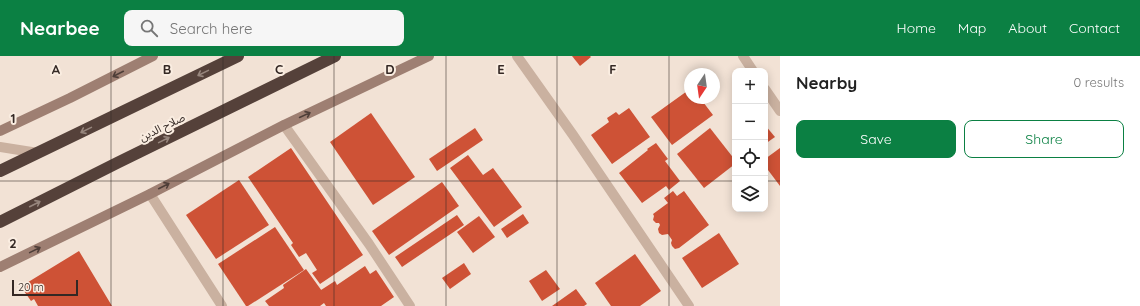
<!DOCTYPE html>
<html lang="en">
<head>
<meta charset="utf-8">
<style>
  :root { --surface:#fff; --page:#f6f6f6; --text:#222; --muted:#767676; --line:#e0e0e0; --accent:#0b8043 }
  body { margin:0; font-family:Quicksand,"Noto Sans Arabic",sans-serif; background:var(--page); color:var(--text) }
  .controls { position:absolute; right:12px; top:12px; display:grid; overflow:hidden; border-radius:8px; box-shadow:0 2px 10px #0003 }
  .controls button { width:36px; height:36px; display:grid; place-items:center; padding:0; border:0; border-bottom:1px solid var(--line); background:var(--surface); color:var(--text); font:20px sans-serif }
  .compass { position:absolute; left:684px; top:12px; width:36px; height:36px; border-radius:50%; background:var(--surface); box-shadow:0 2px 10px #0003; rotate:193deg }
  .scale { position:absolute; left:12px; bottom:10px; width:66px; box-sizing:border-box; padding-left:4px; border:2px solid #342824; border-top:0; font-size:11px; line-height:14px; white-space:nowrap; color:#342824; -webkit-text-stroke:3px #faede1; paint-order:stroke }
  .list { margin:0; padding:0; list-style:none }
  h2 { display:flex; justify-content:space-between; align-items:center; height:52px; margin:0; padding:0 16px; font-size:17px }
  h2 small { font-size:13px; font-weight:400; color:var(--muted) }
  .actions { display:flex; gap:8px; padding:12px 16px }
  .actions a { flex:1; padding:9px 0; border:1px solid var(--accent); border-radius:8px; text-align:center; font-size:14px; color:var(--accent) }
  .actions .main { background:var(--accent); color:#fff }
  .icon { flex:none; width:22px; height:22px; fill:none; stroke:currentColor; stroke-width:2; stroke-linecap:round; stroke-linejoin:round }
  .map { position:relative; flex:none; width:780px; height:250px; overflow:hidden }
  header { display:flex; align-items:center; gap:24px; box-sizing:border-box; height:56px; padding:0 20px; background:var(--accent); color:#fff }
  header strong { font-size:19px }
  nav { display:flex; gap:22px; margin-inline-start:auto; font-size:14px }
  .search { width:280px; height:36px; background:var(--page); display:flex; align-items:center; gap:10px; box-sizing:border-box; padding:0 14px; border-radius:8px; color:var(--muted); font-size:15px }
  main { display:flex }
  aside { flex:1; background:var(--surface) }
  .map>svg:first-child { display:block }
  .building { fill:#ce5236 }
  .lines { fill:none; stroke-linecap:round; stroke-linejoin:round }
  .lane { stroke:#cab1a0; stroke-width:10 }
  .street { stroke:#cab1a0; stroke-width:10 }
  .secondary { stroke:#9e7f72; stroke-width:10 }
  .highway { stroke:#55413a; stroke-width:12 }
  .oneway { stroke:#97867d }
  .oneway2 { stroke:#4e3e38 }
  .grid { fill:none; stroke:#342824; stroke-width:1; stroke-opacity:0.55 }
  .labels { text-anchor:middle; stroke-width:4; stroke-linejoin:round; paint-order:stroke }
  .street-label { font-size:11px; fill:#342824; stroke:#faede1 }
  .grid-label { font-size:13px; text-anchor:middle; font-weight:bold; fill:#342824; stroke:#faede1; stroke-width:4; stroke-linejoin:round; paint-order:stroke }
</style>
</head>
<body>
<header>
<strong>Nearbee</strong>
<div class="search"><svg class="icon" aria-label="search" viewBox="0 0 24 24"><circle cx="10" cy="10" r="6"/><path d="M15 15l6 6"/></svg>Search here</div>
<nav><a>Home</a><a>Map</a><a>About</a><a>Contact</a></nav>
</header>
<main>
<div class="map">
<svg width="780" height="250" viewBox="0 0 780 250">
  <rect width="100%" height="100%" fill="#f2e2d5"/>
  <g class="building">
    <polygon points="572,0 590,0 591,1 580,10"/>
    <polygon points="690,33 690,42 700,42 713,59 672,89 651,61"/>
    <polygon points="629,52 650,81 612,108 591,79 609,66 607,62 616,56 619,59"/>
    <polygon points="371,57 415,121 373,149 330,86"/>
    <polygon points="765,69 775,81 765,88"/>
    <polygon points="475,72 483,84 437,115 429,103"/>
    <polygon points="710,72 735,104 735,108 704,132 677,98"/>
    <polygon points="656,87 668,103 665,105 680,125 669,134 666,130 642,147 619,117 648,94 647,93"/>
    <polygon points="291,92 363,199 320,228 312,217 317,214 306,197 299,201 291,189 293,187 248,121"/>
    <polygon points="780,92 780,130 765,110 765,103"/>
    <polygon points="468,99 483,119 493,112 522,151 494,171 450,112"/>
    <polygon points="239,124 269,169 216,203 186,159"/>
    <polygon points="442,126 459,150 389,199 372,175"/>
    <polygon points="673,135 677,140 684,135 709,169 679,192 675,193 672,190 671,187 672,184 668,178 662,179 659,177 658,173 660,169 659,167 656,167 653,164 654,160 653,158 668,147 664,142"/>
    <polygon points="523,158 529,167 507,182 501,173"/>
    <polygon points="457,159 464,169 402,211 395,201"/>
    <polygon points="479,160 495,181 473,197 457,176"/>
    <polygon points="275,171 304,214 248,250 246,250 218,208"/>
    <polygon points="719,177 739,208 702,232 682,202"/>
    <polygon points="79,195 112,250 38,250 34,243 31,245 24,235 27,233 25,228"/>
    <polygon points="635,198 661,235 640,250 611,250 595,227"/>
    <polygon points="464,207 471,218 450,233 442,222"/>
    <polygon points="365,210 370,218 376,214 394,241 381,250 326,250 324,247 320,250 269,250 265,245 284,232 283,229 306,213 327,242 321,234 335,225 337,229"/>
    <polygon points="546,214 560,233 542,245 529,225"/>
    <polygon points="576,233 587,248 584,250 552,250"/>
  </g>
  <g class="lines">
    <polyline class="lane" points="0,91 38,97"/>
    <g class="street">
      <polyline points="517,0 573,79 689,250"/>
      <polyline points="743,0 753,15"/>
      <polyline points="765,33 780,55"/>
      <polyline points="284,69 369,188 410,250"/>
      <polyline points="150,138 222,250"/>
    </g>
    <g class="secondary">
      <polyline points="0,75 70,42 153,0"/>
      <polyline points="0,211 150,138 284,69 429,0"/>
    </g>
    <g class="highway">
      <polyline points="0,115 238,0"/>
      <polyline points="0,166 117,107 335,0"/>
    </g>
  </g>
  <defs><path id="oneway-shaft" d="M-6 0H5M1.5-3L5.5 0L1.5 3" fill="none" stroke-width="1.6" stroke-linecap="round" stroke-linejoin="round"/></defs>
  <g class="oneway">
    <use href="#oneway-shaft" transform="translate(203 17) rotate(154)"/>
    <use href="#oneway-shaft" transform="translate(86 74) rotate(154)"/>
    <use href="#oneway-shaft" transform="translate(164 84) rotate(-26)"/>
    <use href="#oneway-shaft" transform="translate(35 148) rotate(-27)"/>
  </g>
  <g class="oneway2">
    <use href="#oneway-shaft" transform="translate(118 18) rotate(153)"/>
    <use href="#oneway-shaft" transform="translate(305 59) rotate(-25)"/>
    <use href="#oneway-shaft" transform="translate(164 130) rotate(-27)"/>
    <use href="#oneway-shaft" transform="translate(35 194) rotate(-26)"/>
  </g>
  <path class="grid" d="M111 0V250M223 0V250M334 0V250M446 0V250M557 0V250M669 0V250M0 125H735M765 125H780"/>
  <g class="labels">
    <g class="street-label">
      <text transform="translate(162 71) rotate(-26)" y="4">صلاح الدين</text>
    </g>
  </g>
  <g class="grid-label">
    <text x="56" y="18">A</text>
    <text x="167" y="18">B</text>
    <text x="279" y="18">C</text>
    <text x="390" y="18">D</text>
    <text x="501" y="18">E</text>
    <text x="613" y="18">F</text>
    <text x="13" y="67">1</text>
    <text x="13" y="192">2</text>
  </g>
</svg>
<div class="controls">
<button>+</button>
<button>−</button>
<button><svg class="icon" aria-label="locate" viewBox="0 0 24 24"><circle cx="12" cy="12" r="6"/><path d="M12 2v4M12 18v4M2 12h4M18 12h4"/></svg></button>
<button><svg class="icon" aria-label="layers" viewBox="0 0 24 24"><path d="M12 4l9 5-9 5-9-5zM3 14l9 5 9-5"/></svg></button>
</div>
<svg class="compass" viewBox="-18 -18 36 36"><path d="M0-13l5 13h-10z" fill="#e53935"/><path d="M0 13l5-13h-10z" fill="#767676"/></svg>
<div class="scale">20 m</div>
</div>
<aside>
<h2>Nearby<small>0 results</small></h2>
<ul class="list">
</ul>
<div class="actions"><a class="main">Save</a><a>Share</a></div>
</aside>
</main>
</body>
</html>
